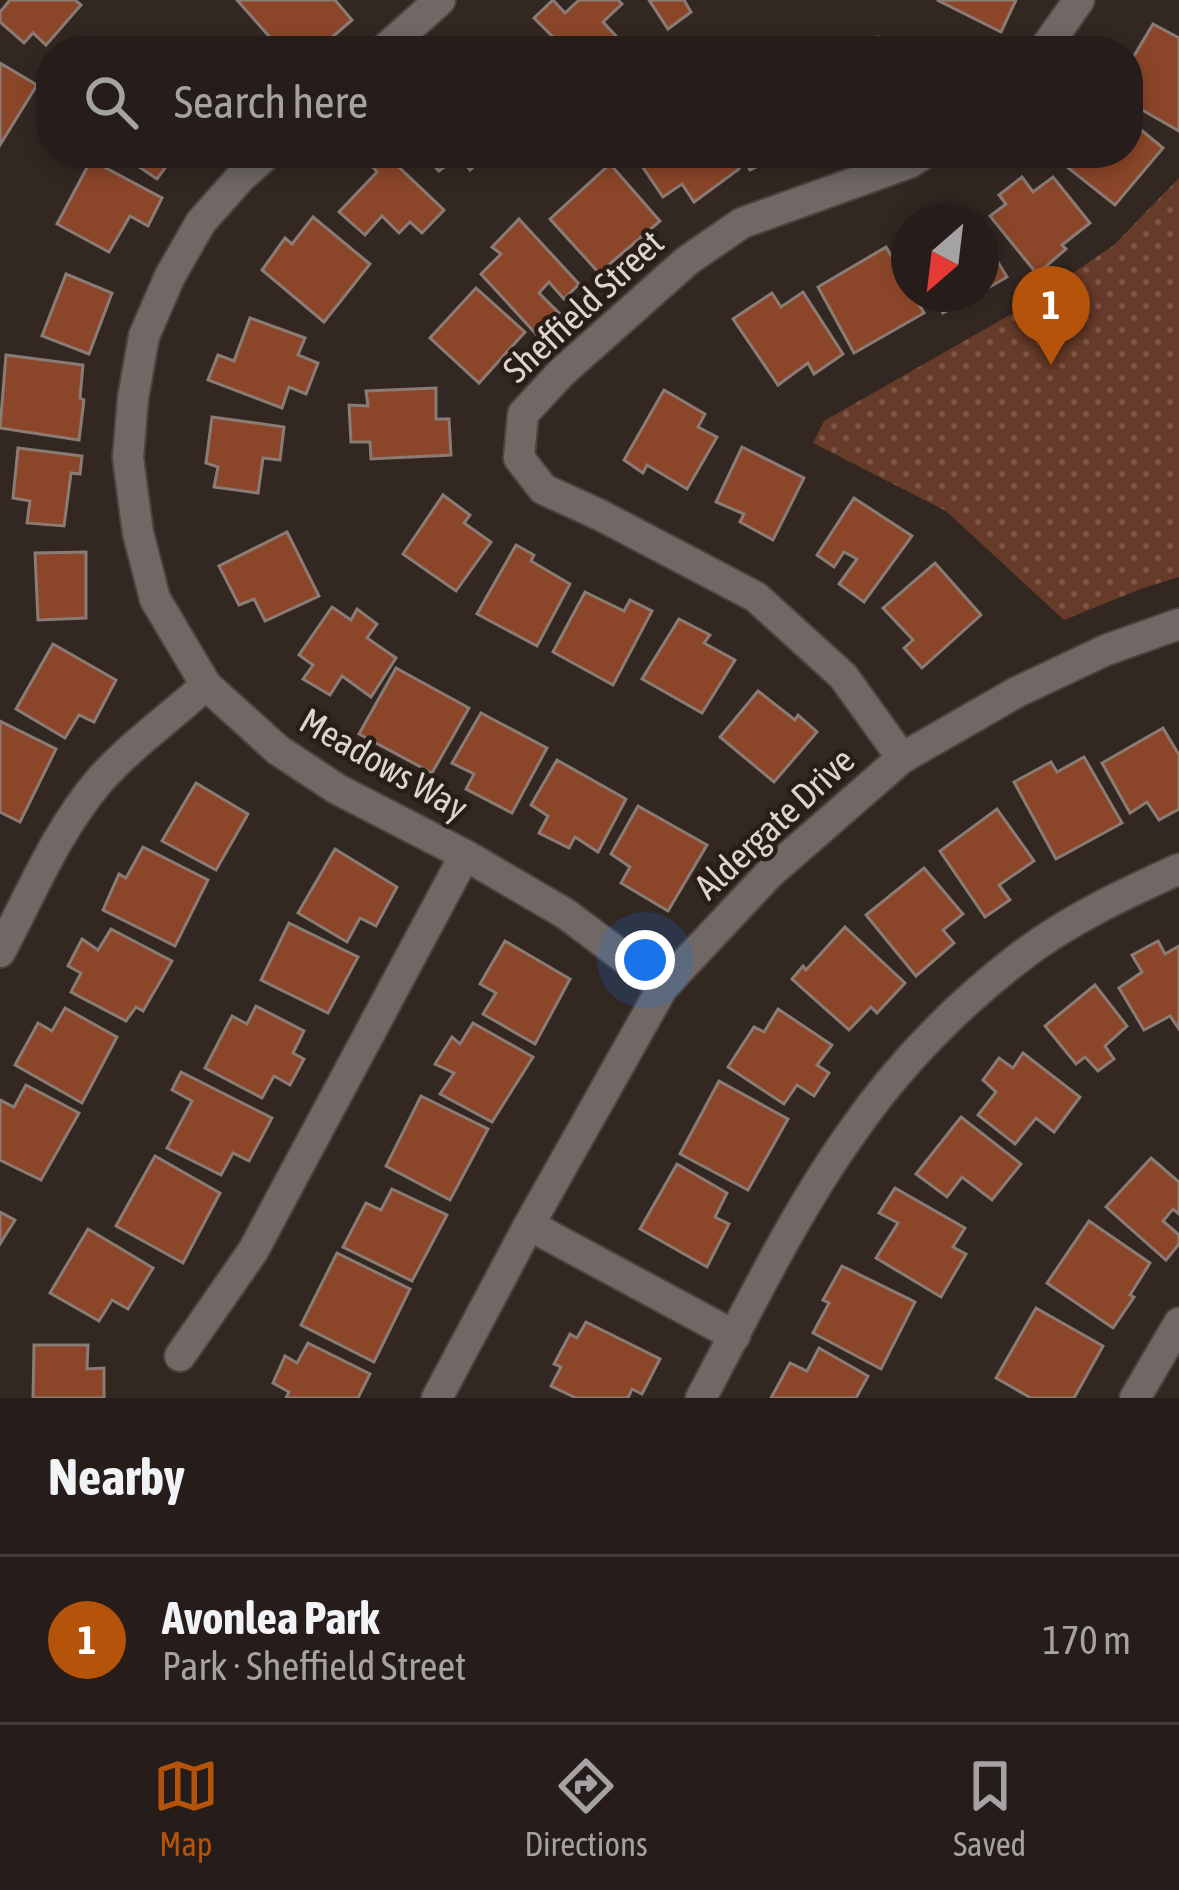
<!DOCTYPE html>
<html lang="en">
<head>
<meta charset="utf-8">
<style>
  :root { --surface:#261d1a; --page:#322a27; --text:#f1f3f6; --muted:#a4a2a2; --line:#423b39; --accent:#b45309 }
  body { margin:0; font-family:"Asap Condensed",sans-serif; background:var(--page); color:var(--text) }
  .compass { position:absolute; left:891px; top:204px; width:108px; height:108px; border-radius:50%; background:var(--surface); box-shadow:0 6px 18px #0003; rotate:208deg }
  .you { position:absolute; left:645px; top:960px; width:42px; height:42px; margin:-30px; border:9px solid #fff; border-radius:50%; background:#1a73e8; box-shadow:0 0 0 18px #1a73e833 }
  .badge { display:grid; place-items:center; width:78px; height:78px; border-radius:50%; background:var(--accent); color:#fff; font-size:39px; font-weight:700 }
  .pin { position:absolute; translate:-50% -99px; filter:drop-shadow(0 3px 6px #0008) }
  .pin::after { content:''; position:absolute; top:63px; width:42px; height:36px; background:inherit; clip-path:polygon(0 0,100% 0,50% 100%) }
  .list { margin:0; padding:0; list-style:none }
  h2 { display:flex; justify-content:space-between; align-items:center; height:156px; margin:0; padding:0 48px; font-size:51px }
  h2 small { font-size:39px; font-weight:400; color:var(--muted) }
  .list li { display:grid; grid-template-columns:78px 1fr auto; gap:36px; align-items:center; box-sizing:border-box; height:168px; padding:0 48px; border-top:3px solid var(--line) }
  .list b { display:block; font-size:45px; white-space:nowrap }
  .list p { margin:0; font-size:39px; white-space:nowrap; color:var(--muted) }
  .list em { font-size:39px; font-style:normal; color:var(--muted) }
  .icon { flex:none; width:66px; height:66px; fill:none; stroke:currentColor; stroke-width:2; stroke-linecap:round; stroke-linejoin:round }
  .map { position:relative; flex:none; width:1179px; height:1398px; overflow:hidden }
  .search { position:absolute; background:var(--surface); box-shadow:0 6px 18px #0003; left:36px; right:36px; top:36px; height:132px; display:flex; align-items:center; gap:30px; box-sizing:border-box; padding:0 42px; border-radius:48px; color:var(--muted); font-size:45px }
  .sheet { height:324px; background:var(--surface) }
  nav { display:flex; justify-content:space-around; align-items:center; box-sizing:border-box; height:168px; border-top:3px solid var(--line); background:var(--surface); font-size:33px; color:var(--muted) }
  nav a { display:grid; justify-items:center; gap:6px }
  nav .on { color:var(--accent) }
  .map>svg:first-child { display:block }
  .park { fill:url(#park-dots) }
  .building { fill:#8b4629; stroke:#8a7b75; stroke-width:3 }
  .lines { fill:none; stroke-linecap:round; stroke-linejoin:round }
  .minor-casing { stroke:#4e433e; stroke-width:34 }
  .minor { stroke:#6f6865; stroke-width:30 }
  .labels { text-anchor:middle; stroke-width:9; stroke-linejoin:round; paint-order:stroke }
  .street-label { font-size:36px; fill:#dcd4d1; stroke:#291d18 }
</style>
</head>
<body>
<div class="map">
<svg width="1179" height="1398" viewBox="0 0 1179 1398">
  <defs>
    <pattern id="park-dots" width="8" height="8" patternUnits="userSpaceOnUse" patternTransform="scale(3)"><rect width="8" height="8" fill="#673b29"/><path d="M2 2h.1M6 6h.1" fill="none" stroke="#7c5647" stroke-width="1.8" stroke-linecap="round"/></pattern>
  </defs>
  <rect width="100%" height="100%" fill="#332722"/>
  <polygon class="park" points="1179,178 1179,577 1143,588 1064,620 946,511 813,443 824,421 1020,309 1114,245"/>
  <g class="building">
    <polygon points="10,0 75,0 81,5 46,45 33,33 24,43 0,22 0,12"/>
    <polygon points="237,0 335,0 352,20 322,46 319,42 308,51 282,51"/>
    <polygon points="553,0 565,13 579,0 618,0 622,4 603,22 616,36 602,51 567,51 534,18"/>
    <polygon points="649,0 684,0 691,12 668,29"/>
    <polygon points="937,0 1016,0 1001,32"/>
    <polygon points="1153,24 1179,38 1179,131 1128,102 1128,66"/>
    <polygon points="878,37 886,51 854,51"/>
    <polygon points="0,63 37,85 0,145"/>
    <polygon points="1128,119 1163,148 1115,205 1053,156 1055,153 1128,153"/>
    <polygon points="134,153 188,153 181,164 173,157 157,179 129,160"/>
    <polygon points="379,153 384,153 444,210 422,233 410,222 399,233 382,216 365,235 339,212 377,172 370,163"/>
    <polygon points="422,153 488,153 470,170 459,156 439,171"/>
    <polygon points="633,153 726,153 739,169 694,202 682,184 663,197"/>
    <polygon points="741,153 785,153 750,170"/>
    <polygon points="91,160 162,198 148,226 130,216 109,252 57,224"/>
    <polygon points="610,164 660,221 599,273 550,219"/>
    <polygon points="1022,177 1033,192 1053,177 1090,223 1062,245 1066,249 1037,274 990,216 1006,204 999,195"/>
    <polygon points="313,217 370,264 324,322 262,270 285,238 292,244"/>
    <polygon points="519,219 579,284 564,299 549,282 539,293 559,313 536,334 481,274 501,254 492,247"/>
    <polygon points="981,234 1007,277 981,292"/>
    <polygon points="886,247 909,286 909,294 913,294 924,313 854,353 818,287"/>
    <polygon points="66,274 112,293 89,354 42,336"/>
    <polygon points="476,288 525,332 479,383 430,338"/>
    <polygon points="803,292 843,354 814,374 808,363 778,385 733,319 772,293 781,307"/>
    <polygon points="932,294 977,294 943,313"/>
    <polygon points="250,318 305,338 298,355 318,363 306,394 289,387 282,408 208,380 218,355 234,361"/>
    <polygon points="6,355 83,365 80,398 84,400 79,440 0,428"/>
    <polygon points="436,388 436,419 449,419 451,455 371,459 370,442 351,442 349,405 368,406 366,391"/>
    <polygon points="664,390 705,414 698,427 717,437 687,489 647,465 643,473 624,460"/>
    <polygon points="212,417 284,427 280,460 263,458 258,493 214,487 218,467 206,463"/>
    <polygon points="742,447 804,478 773,540 740,522 744,514 716,502"/>
    <polygon points="18,448 82,456 80,474 71,473 64,526 27,523 30,501 13,498"/>
    <polygon points="443,495 470,515 464,523 491,542 456,591 403,554"/>
    <polygon points="854,498 912,536 864,602 839,584 857,559 844,552 834,567 817,555"/>
    <polygon points="287,532 319,596 265,621 254,599 239,605 219,566"/>
    <polygon points="516,545 534,555 531,561 570,584 537,646 477,614"/>
    <polygon points="86,552 86,618 38,620 35,553"/>
    <polygon points="935,563 981,615 922,668 904,648 913,640 883,608"/>
    <polygon points="585,592 624,611 630,600 652,611 613,685 553,652"/>
    <polygon points="332,607 351,620 357,609 377,624 367,638 396,658 371,697 342,676 330,695 303,679 313,665 299,655"/>
    <polygon points="679,619 710,635 704,643 735,660 702,713 642,679"/>
    <polygon points="53,644 116,680 94,722 79,715 65,738 16,709"/>
    <polygon points="396,668 469,708 432,773 359,734"/>
    <polygon points="758,691 795,720 798,715 817,732 774,782 720,737"/>
    <polygon points="481,713 547,748 512,813 466,789 474,774 452,763"/>
    <polygon points="0,721 56,749 20,822 0,812"/>
    <polygon points="1163,728 1179,755 1179,809 1159,820 1147,802 1130,813 1102,763"/>
    <polygon points="1084,757 1122,823 1056,859 1014,782 1051,762 1057,772"/>
    <polygon points="557,760 626,799 598,852 575,837 569,848 539,833 548,816 531,805"/>
    <polygon points="196,783 248,814 216,870 162,841"/>
    <polygon points="638,806 707,845 668,911 621,883 630,867 611,854"/>
    <polygon points="997,809 1034,861 999,885 1010,900 985,917 940,851"/>
    <polygon points="143,847 208,880 175,946 103,910 119,874 126,878"/>
    <polygon points="335,849 397,887 376,926 360,918 347,942 298,913"/>
    <polygon points="924,868 963,914 943,930 954,943 916,976 866,915"/>
    <polygon points="289,923 358,957 328,1013 261,980"/>
    <polygon points="845,927 905,983 877,1013 871,1007 849,1030 792,979 803,966 806,970"/>
    <polygon points="111,929 172,961 143,1011 136,1007 126,1021 71,992 81,973 68,966 82,939 98,950"/>
    <polygon points="505,941 570,979 535,1044 483,1014 496,993 480,984"/>
    <polygon points="1158,941 1165,954 1179,946 1179,1029 1170,1016 1144,1030 1119,988 1142,972 1132,955"/>
    <polygon points="1095,985 1127,1026 1105,1046 1114,1059 1098,1071 1085,1057 1076,1064 1045,1026"/>
    <polygon points="256,1006 304,1031 293,1053 304,1059 290,1085 274,1076 262,1098 205,1068 232,1016 247,1024"/>
    <polygon points="65,1008 117,1037 82,1103 15,1065 38,1023 52,1031"/>
    <polygon points="778,1009 832,1045 817,1065 829,1073 814,1096 797,1085 784,1104 728,1067 754,1027 764,1032"/>
    <polygon points="473,1023 533,1057 492,1122 440,1094 454,1073 435,1064 452,1037 460,1044"/>
    <polygon points="1023,1053 1080,1097 1054,1132 1036,1118 1015,1144 978,1115 996,1092 983,1080 999,1058 1013,1068"/>
    <polygon points="181,1072 272,1118 249,1161 233,1153 221,1175 167,1148 192,1101 172,1090"/>
    <polygon points="719,1081 788,1119 748,1190 680,1154"/>
    <polygon points="26,1085 79,1113 41,1180 0,1160 0,1100 14,1107"/>
    <polygon points="421,1096 488,1129 450,1200 386,1166"/>
    <polygon points="961,1117 1021,1164 992,1200 962,1177 947,1197 916,1174"/>
    <polygon points="155,1156 220,1193 183,1263 116,1226"/>
    <polygon points="1151,1158 1179,1182 1179,1214 1173,1209 1163,1221 1179,1235 1179,1244 1166,1260 1106,1207"/>
    <polygon points="677,1164 727,1193 715,1217 729,1224 707,1267 640,1229"/>
    <polygon points="895,1188 965,1228 953,1247 966,1254 941,1297 876,1258 898,1223 879,1213"/>
    <polygon points="392,1189 447,1215 412,1281 343,1247 366,1203 381,1210"/>
    <polygon points="0,1212 15,1220 0,1244"/>
    <polygon points="1089,1221 1150,1263 1130,1295 1134,1297 1113,1328 1047,1283"/>
    <polygon points="88,1229 153,1268 128,1309 112,1300 99,1321 50,1293"/>
    <polygon points="337,1253 410,1289 374,1362 301,1325"/>
    <polygon points="842,1266 915,1302 881,1369 813,1333 829,1303 823,1300"/>
    <polygon points="1036,1308 1103,1346 1074,1398 1031,1398 996,1378"/>
    <polygon points="586,1322 660,1359 642,1394 632,1389 628,1398 576,1398 551,1386 561,1367 554,1364 570,1334 577,1338"/>
    <polygon points="308,1343 370,1374 358,1398 286,1398 289,1392 273,1383 285,1356 297,1363"/>
    <polygon points="34,1345 88,1345 87,1369 104,1368 104,1398 33,1398"/>
    <polygon points="819,1348 868,1376 856,1398 771,1398 790,1363 807,1371"/>
  </g>
  <g class="lines">
    <defs>
      <g id="minor">
        <polyline points="383,51 440,0"/>
        <polyline points="1043,51 1079,0"/>
        <polyline points="268,153 241,177 201,222 170,276 144,336 133,398 128,458 138,533 155,599 206,685 278,750 337,789 465,855 566,914 663,987"/>
        <polyline points="902,758 843,676 756,597 600,515 543,489 519,458 523,414 562,372 688,260 742,223 909,163 925,153"/>
        <path d="M0 952C31 894 57 830 100 780 130 746 172 716 206 685"/>
        <polyline points="529,1225 735,1336"/>
        <polyline points="180,1356 253,1251 465,855"/>
        <polyline points="437,1398 529,1225 663,987 769,874 902,758 1017,692 1106,650 1179,624"/>
        <path d="M701 1398C748 1310 792 1217 850 1135 896 1068 955 1007 1020 957 1068 920 1124 894 1179 869"/>
        <polyline points="1135,1398 1179,1323"/>
      </g>
    </defs>
    <use href="#minor" class="minor-casing"/>
    <use href="#minor" class="minor"/>
  </g>
  <g class="labels">
    <g class="street-label">
      <text transform="translate(583 306) rotate(-43)" y="13">Sheffield Street</text>
      <text transform="translate(384 764) rotate(30)" y="13">Meadows Way</text>
      <text transform="translate(774 823) rotate(-43)" y="13">Aldergate Drive</text>
    </g>
  </g>
</svg>
<svg class="compass" viewBox="-18 -18 36 36"><path d="M0-13l5 13h-10z" fill="#e53935"/><path d="M0 13l5-13h-10z" fill="#a4a2a2"/></svg>
<div class="you"></div>
<div class="pin badge" style="left:1051px;top:365px">1</div>
<div class="search"><svg class="icon" aria-label="search" viewBox="0 0 24 24"><circle cx="10" cy="10" r="6"/><path d="M15 15l6 6"/></svg>Search here</div>
</div>
<section class="sheet">
<h2>Nearby<small></small></h2>
<ul class="list">
<li><span class="badge">1</span><div><b>Avonlea Park</b><p>Park · Sheffield Street</p></div><em>170 m</em></li>
</ul>
</section>
<nav>
<a class="on"><svg class="icon" aria-label="map" viewBox="0 0 24 24"><path d="M3 6l6-2 6 2 6-2v14l-6 2-6-2-6 2zM9 4v14M15 6v14"/></svg>Map</a>
<a><svg class="icon" aria-label="directions" viewBox="0 0 24 24"><path d="M12 3l9 9-9 9-9-9zM9 14v-3h6M13 9l2 2-2 2"/></svg>Directions</a>
<a><svg class="icon" aria-label="saved" viewBox="0 0 24 24"><path d="M7 4h10v16l-5-4-5 4z"/></svg>Saved</a>
</nav>
</body>
</html>
